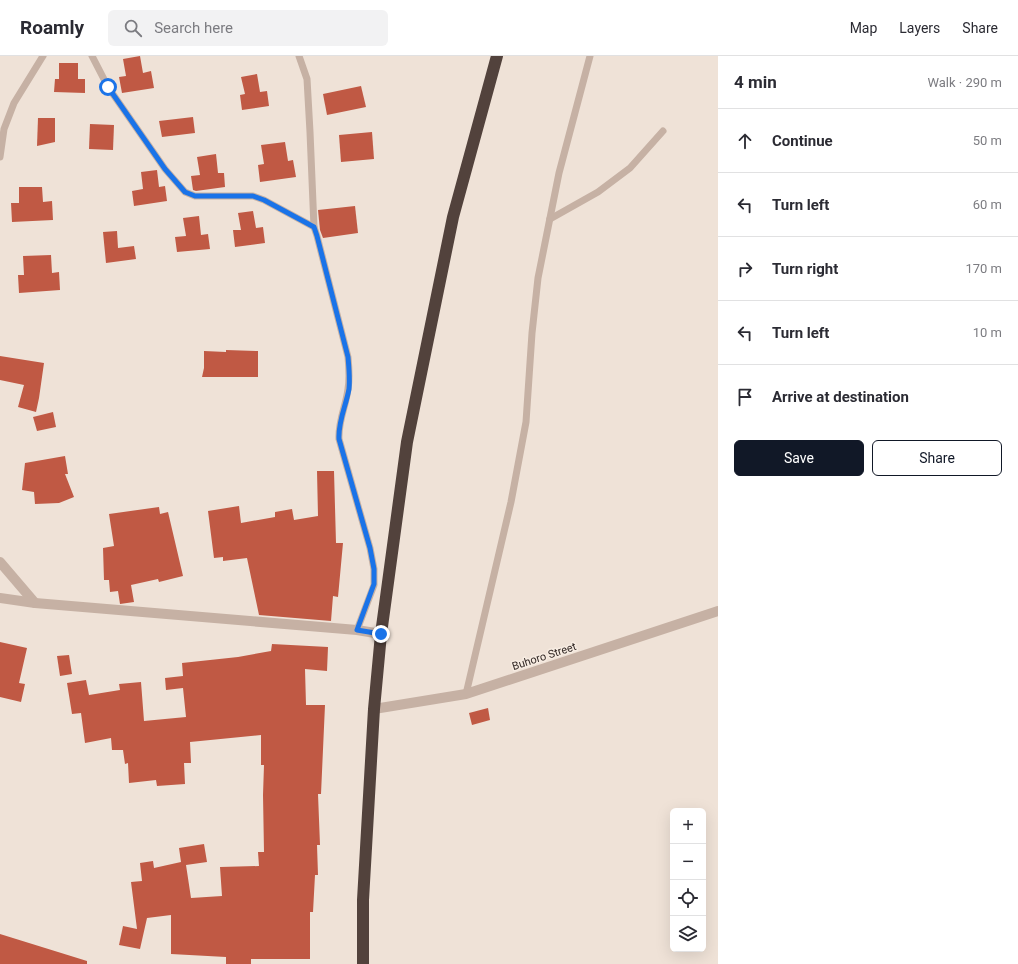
<!DOCTYPE html>
<html lang="en">
<head>
<meta charset="utf-8">
<style>
  :root { --surface:#fff; --page:#f2f2f3; --text:#2b2b33; --muted:#7c7c81; --line:#e1e1e2; --accent:#111827 }
  body { margin:0; font-family:Roboto,sans-serif; background:var(--page); color:var(--text) }
  .controls { position:absolute; right:12px; bottom:12px; display:grid; overflow:hidden; border-radius:6px; box-shadow:0 4px 16px #0002 }
  .controls button { width:36px; height:36px; display:grid; place-items:center; padding:0; border:0; border-bottom:1px solid var(--line); background:var(--surface); color:var(--text); font:20px sans-serif }
  .stop { position:absolute; width:12px; height:12px; margin:-9px; border:3px solid #1a73e8; border-radius:50%; background:#fff }
  .stop.end { background:#1a73e8; border-color:#fff; box-shadow:0 1px 4px #0008 }
  .list { margin:0; padding:0; list-style:none }
  h2 { display:flex; justify-content:space-between; align-items:center; height:52px; margin:0; padding:0 16px; font-size:17px }
  h2 small { font-size:13px; font-weight:400; color:var(--muted) }
  .list li { display:grid; grid-template-columns:26px 1fr auto; gap:12px; align-items:center; box-sizing:border-box; height:64px; padding:0 16px; border-top:1px solid var(--line) }
  .list b { display:block; font-size:15px; white-space:nowrap }
  .list em { font-size:13px; font-style:normal; color:var(--muted) }
  .actions { display:flex; gap:8px; padding:12px 16px }
  .actions a { flex:1; padding:9px 0; border:1px solid var(--accent); border-radius:6px; text-align:center; font-size:14px; color:var(--accent) }
  .actions .main { background:var(--accent); color:#fff }
  .icon { flex:none; width:22px; height:22px; fill:none; stroke:currentColor; stroke-width:2; stroke-linecap:round; stroke-linejoin:round }
  .map { position:relative; flex:none; width:718px; height:908px; overflow:hidden }
  header { display:flex; align-items:center; gap:24px; box-sizing:border-box; height:56px; padding:0 20px; background:var(--surface); border-bottom:1px solid var(--line) }
  header strong { font-size:19px }
  nav { display:flex; gap:22px; margin-inline-start:auto; font-size:14px }
  .search { width:280px; height:36px; background:var(--page); display:flex; align-items:center; gap:10px; box-sizing:border-box; padding:0 14px; border-radius:6px; color:var(--muted); font-size:15px }
  main { display:flex }
  aside { flex:1; background:var(--surface) }
  .map>svg:first-child { display:block }
  .building { fill:#c05944 }
  .lines { fill:none; stroke-linecap:round; stroke-linejoin:round }
  .lane { stroke:#c6b1a4; stroke-width:7 }
  .street { stroke:#c6b1a4; stroke-width:10 }
  .highway { stroke:#52423c; stroke-width:12 }
  .route { stroke:#1a73e8; stroke-width:5 }
  .labels { text-anchor:middle; stroke-width:3; stroke-linejoin:round; paint-order:stroke }
  .street-label { font-size:11px; fill:#322825; stroke:#f7ece2 }
</style>
</head>
<body>
<header>
<strong>Roamly</strong>
<div class="search"><svg class="icon" aria-label="search" viewBox="0 0 24 24"><circle cx="10" cy="10" r="6"/><path d="M15 15l6 6"/></svg>Search here</div>
<nav><a>Map</a><a>Layers</a><a>Share</a></nav>
</header>
<main>
<div class="map">
<svg width="718" height="908" viewBox="0 0 718 908">
  <rect width="100%" height="100%" fill="#efe2d7"/>
  <g class="building">
    <polygon points="140,0 143,17 151,15 154,32 122,37 119,21 126,20 123,3"/>
    <polygon points="59,7 78,7 78,23 85,23 85,37 54,36 55,23 59,23"/>
    <polygon points="257,18 260,36 267,35 269,50 242,54 240,39 245,38 241,21"/>
    <polygon points="361,30 366,51 327,59 323,38"/>
    <polygon points="193,61 195,77 162,81 159,65"/>
    <polygon points="38,62 55,62 55,86 37,90"/>
    <polygon points="90,68 114,69 113,94 89,93"/>
    <polygon points="372,76 374,103 341,106 339,79"/>
    <polygon points="285,86 288,105 293,104 296,121 260,126 258,109 264,108 261,89"/>
    <polygon points="216,98 218,117 224,117 225,131 196,135 193,134 191,120 200,119 197,101"/>
    <polygon points="157,114 159,131 165,130 167,145 134,150 132,135 143,133 141,116"/>
    <polygon points="19,131 42,131 43,146 52,145 53,164 12,166 11,147 19,147"/>
    <polygon points="355,150 358,177 323,182 320,174 318,154"/>
    <polygon points="253,155 256,172 263,171 265,187 235,191 233,174 241,174 238,157"/>
    <polygon points="199,160 201,179 208,178 210,193 177,196 175,181 186,180 183,162"/>
    <polygon points="117,175 118,192 134,190 136,203 106,207 103,176"/>
    <polygon points="51,199 52,217 59,216 60,234 19,237 18,219 24,219 23,200"/>
    <polygon points="226,294 258,295 258,321 202,321 204,312 204,295 226,296"/>
    <polygon points="0,300 44,307 39,342 36,356 18,351 24,329 0,324"/>
    <polygon points="53,356 56,371 37,375 33,361"/>
    <polygon points="65,400 68,418 65,418 74,441 59,447 35,448 34,436 22,434 25,407"/>
    <polygon points="317,415 334,415 336,487 343,487 338,541 333,540 331,565 259,559 247,502 223,505 223,501 214,502 208,455 239,450 241,467 275,461 275,456 292,453 294,464 318,460"/>
    <polygon points="159,451 160,458 168,456 183,520 159,526 158,523 131,529 134,546 120,548 118,535 110,536 109,524 104,524 103,492 114,490 109,458"/>
    <polygon points="0,586 27,592 19,627 25,628 21,646 0,641"/>
    <polygon points="272,588 328,591 327,615 305,613 306,649 325,649 321,738 318,738 320,789 317,789 318,819 315,819 313,856 310,856 310,903 251,903 251,908 226,908 226,901 171,898 171,859 147,862 140,893 119,889 123,870 137,873 131,826 142,825 140,807 153,805 154,812 181,806 179,792 204,788 207,806 186,809 191,842 222,840 220,811 259,810 258,796 264,796 263,739 264,709 261,709 261,679 190,686 191,707 184,707 185,728 157,730 156,724 129,727 128,707 125,708 123,694 112,694 111,682 85,687 81,657 72,658 67,627 86,624 89,639 120,634 119,628 141,626 144,665 186,661 183,632 166,634 165,622 183,620 182,607 238,601 271,595"/>
    <polygon points="69,599 72,618 60,620 57,600"/>
    <polygon points="488,652 490,664 472,669 469,657"/>
    <polygon points="0,878 87,905 87,908 0,908"/>
  </g>
  <g class="lines">
    <g class="lane">
      <path d="M92 0 108 31 165 113 185 136 195 140H253L264 144 314 171 317 180 348 301C349 312 350 322 348 333 346 350 338 365 339 383L370 492 374 513V529L357 574"/>
      <polyline points="299,0 307,23 310,76 314,171"/>
      <polyline points="0,101 4,73 14,47 43,0"/>
      <polyline points="550,163 598,136 630,112 663,75"/>
      <polyline points="466,638 511,446 526,366 532,277 538,222 559,117 590,0"/>
    </g>
    <g class="street">
      <polyline points="0,506 35,547"/>
      <polyline points="0,542 35,547 357,574 381,578"/>
      <polyline points="374,653 466,638 718,555"/>
    </g>
    <polyline class="highway" points="363,908 363,844 374,653 381,578 407,386 453,161 497,0"/>
  </g>
  <g class="lines">
    <path class="route" d="M108 31 165 113 185 136 195 140H253L264 144 314 171 317 180 348 301C349 312 350 322 349 333 346 350 338 365 339 383L370 492 374 513V528L357 574 381 578"/>
  </g>
  <g class="labels">
    <g class="street-label">
      <text transform="translate(544 600) rotate(-18)" y="4">Buhoro Street</text>
    </g>
  </g>
</svg>
<div class="controls">
<button>+</button>
<button>−</button>
<button><svg class="icon" aria-label="locate" viewBox="0 0 24 24"><circle cx="12" cy="12" r="6"/><path d="M12 2v4M12 18v4M2 12h4M18 12h4"/></svg></button>
<button><svg class="icon" aria-label="layers" viewBox="0 0 24 24"><path d="M12 4l9 5-9 5-9-5zM3 14l9 5 9-5"/></svg></button>
</div>
<div class="stop" style="left:108px;top:31px"></div>
<div class="stop end" style="left:381px;top:578px"></div>
</div>
<aside>
<h2>4 min<small>Walk · 290 m</small></h2>
<ul class="list">
<li><svg class="icon" aria-label="ahead" viewBox="0 0 24 24"><path d="M12 20V5M6 11l6-6 6 6"/></svg><div><b>Continue</b></div><em>50 m</em></li>
<li><svg class="icon" aria-label="left" viewBox="0 0 24 24"><path d="M17 20v-9H6M10 6l-5 5 5 5"/></svg><div><b>Turn left</b></div><em>60 m</em></li>
<li><svg class="icon" aria-label="right" viewBox="0 0 24 24"><path d="M7 20v-9h11M14 6l5 5-5 5"/></svg><div><b>Turn right</b></div><em>170 m</em></li>
<li><svg class="icon" aria-label="left" viewBox="0 0 24 24"><path d="M17 20v-9H6M10 6l-5 5 5 5"/></svg><div><b>Turn left</b></div><em>10 m</em></li>
<li><svg class="icon" aria-label="arrive" viewBox="0 0 24 24"><path d="M6 21V4h12l-3 4 3 4H6"/></svg><div><b>Arrive at destination</b></div></li>
</ul>
<div class="actions"><a class="main">Save</a><a>Share</a></div>
</aside>
</main>
</body>
</html>
